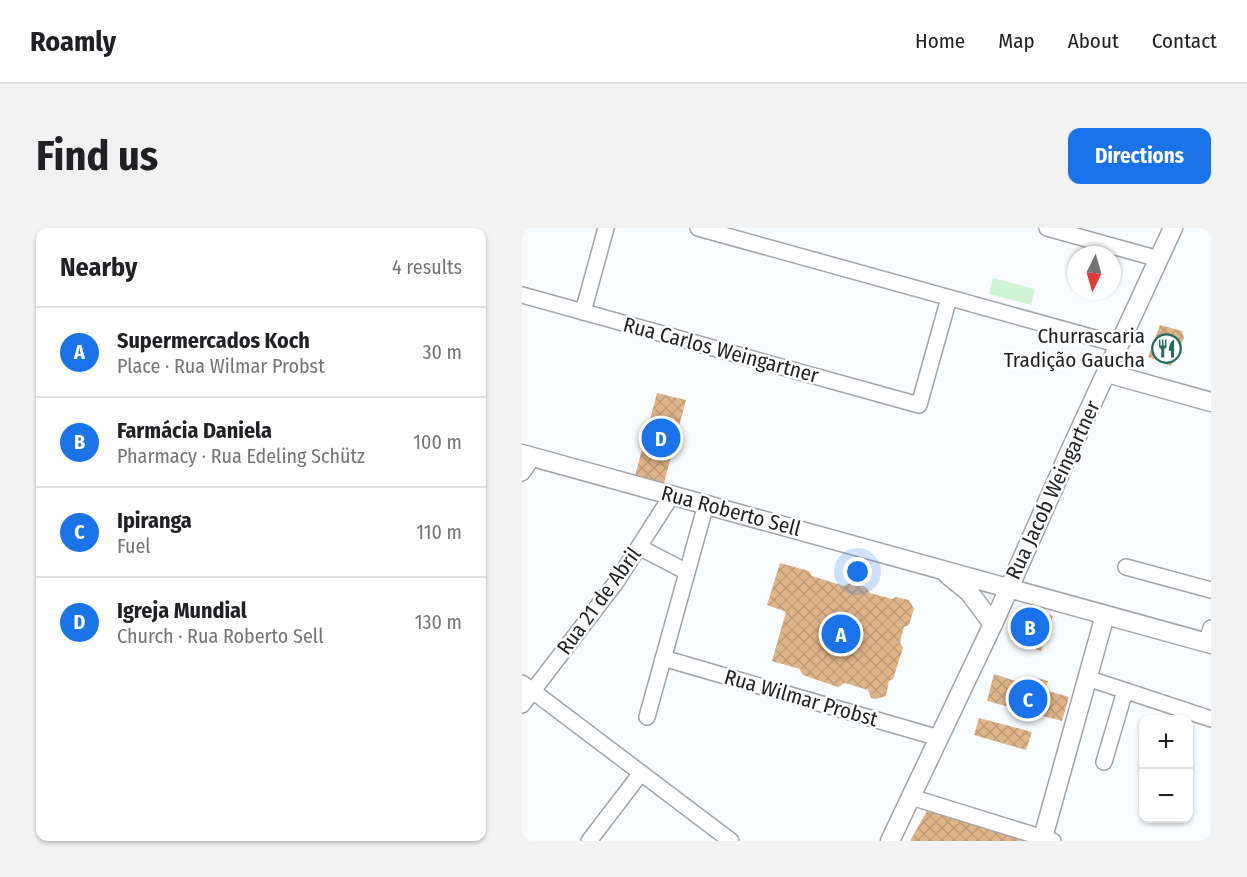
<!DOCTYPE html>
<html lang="en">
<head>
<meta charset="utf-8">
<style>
  :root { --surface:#fff; --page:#f2f2f2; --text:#202124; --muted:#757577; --line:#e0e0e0; --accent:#1a73e8 }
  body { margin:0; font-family:"Fira Sans Condensed",sans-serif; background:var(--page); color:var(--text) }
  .controls { position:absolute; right:18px; bottom:18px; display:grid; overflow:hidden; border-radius:12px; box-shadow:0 2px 4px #0004 }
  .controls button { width:54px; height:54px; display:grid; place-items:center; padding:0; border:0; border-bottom:2px solid var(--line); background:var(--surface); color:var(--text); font:30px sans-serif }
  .compass { position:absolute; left:545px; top:18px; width:54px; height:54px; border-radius:50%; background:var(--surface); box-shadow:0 2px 4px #0004; rotate:185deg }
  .you { position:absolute; left:336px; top:344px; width:21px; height:21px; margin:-15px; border:4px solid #fff; border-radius:50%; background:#1a73e8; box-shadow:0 0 0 9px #1a73e833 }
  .badge { display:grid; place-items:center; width:39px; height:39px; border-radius:50%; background:var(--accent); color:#fff; font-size:20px; font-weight:700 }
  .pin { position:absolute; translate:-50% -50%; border:3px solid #fff; box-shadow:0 2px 6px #0006 }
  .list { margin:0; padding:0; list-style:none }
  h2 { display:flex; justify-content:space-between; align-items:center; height:78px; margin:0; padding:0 24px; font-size:26px }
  h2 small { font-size:20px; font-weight:400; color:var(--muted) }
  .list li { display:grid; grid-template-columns:39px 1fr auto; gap:18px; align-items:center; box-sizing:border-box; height:90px; padding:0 24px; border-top:2px solid var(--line) }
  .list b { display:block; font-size:22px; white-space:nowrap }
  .list p { margin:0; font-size:20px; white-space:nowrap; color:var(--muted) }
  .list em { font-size:20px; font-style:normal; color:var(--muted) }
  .map { position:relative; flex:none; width:689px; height:613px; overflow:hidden; border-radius:12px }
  header { display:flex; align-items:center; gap:36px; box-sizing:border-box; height:84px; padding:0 30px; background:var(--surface); border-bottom:2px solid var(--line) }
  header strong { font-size:28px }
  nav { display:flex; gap:33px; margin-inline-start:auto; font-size:21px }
  .intro { display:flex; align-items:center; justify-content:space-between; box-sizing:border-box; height:144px; padding:0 36px }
  h1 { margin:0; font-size:42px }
  .button { padding:15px 27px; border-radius:12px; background:var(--accent); color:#fff; font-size:21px; font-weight:700 }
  main { display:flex; gap:36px; padding:0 36px }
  aside { flex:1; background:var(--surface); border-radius:12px; box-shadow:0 2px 4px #0004 }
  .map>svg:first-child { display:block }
  .green { fill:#cff5d4 }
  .building { fill:url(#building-cross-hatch) }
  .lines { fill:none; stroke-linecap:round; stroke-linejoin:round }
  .minor-casing { stroke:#a2a4a7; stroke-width:18 }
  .major-casing { stroke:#a2a4a7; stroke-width:21 }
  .minor { stroke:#fff; stroke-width:15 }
  .major { stroke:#fff; stroke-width:18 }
  .labels { text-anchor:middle; stroke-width:5; stroke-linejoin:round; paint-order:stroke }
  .poi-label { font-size:21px; fill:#1f2021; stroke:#fff; text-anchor:end }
  .street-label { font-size:21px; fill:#1f2021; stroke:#fff }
</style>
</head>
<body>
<header>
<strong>Roamly</strong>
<nav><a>Home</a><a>Map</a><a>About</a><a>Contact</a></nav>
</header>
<div class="intro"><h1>Find us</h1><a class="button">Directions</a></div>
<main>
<aside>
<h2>Nearby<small>4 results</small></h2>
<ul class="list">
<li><span class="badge">A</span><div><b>Supermercados Koch</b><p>Place · Rua Wilmar Probst</p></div><em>30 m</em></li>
<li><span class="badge">B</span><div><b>Farmácia Daniela</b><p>Pharmacy · Rua Edeling Schütz</p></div><em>100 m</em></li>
<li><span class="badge">C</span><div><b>Ipiranga</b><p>Fuel</p></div><em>110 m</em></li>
<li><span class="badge">D</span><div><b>Igreja Mundial</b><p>Church · Rua Roberto Sell</p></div><em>130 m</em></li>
</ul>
</aside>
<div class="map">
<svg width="689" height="613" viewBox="0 0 689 613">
  <defs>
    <pattern id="building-cross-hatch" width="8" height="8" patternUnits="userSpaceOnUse" patternTransform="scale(1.5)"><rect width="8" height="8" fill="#dfb58a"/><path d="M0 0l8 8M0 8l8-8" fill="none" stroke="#bf9b77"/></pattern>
  </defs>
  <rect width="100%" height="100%" fill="#f9fcff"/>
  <polygon class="green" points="471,50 513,61 509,77 467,66"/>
  <g class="building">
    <polygon points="638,97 660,103 662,110 649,138 626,129"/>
    <polygon points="135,165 164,172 142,255 113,248"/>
    <polygon points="258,335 287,343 290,348 322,358 328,355 344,359 348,365 370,371 374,369 387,372 392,381 387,397 382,399 378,414 381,420 371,451 367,453 364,468 354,471 349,470 346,462 323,455 316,459 281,447 278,441 250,433 264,384 245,377"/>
    <polygon points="511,381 531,388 519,423 498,416"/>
    <polygon points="472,446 512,459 515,450 526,453 523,462 547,469 540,493 465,473"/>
    <polygon points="457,490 510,504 504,522 452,507"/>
    <polygon points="406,581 494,610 499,613 388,613"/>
  </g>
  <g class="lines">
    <defs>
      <g id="minor">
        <polyline points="176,0 598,117"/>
        <polyline points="525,0 637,31"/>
        <polyline points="0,67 397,177 427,70"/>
        <polyline points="61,84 84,0"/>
        <polyline points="0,245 11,229"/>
        <polyline points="117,319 165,344"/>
        <polyline points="604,339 689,362"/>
        <polyline points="684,415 689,400"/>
        <polyline points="141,430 417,510"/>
        <polyline points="565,450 689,491"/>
        <polyline points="0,455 209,613"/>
        <polyline points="0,477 95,353 150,267"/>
        <polyline points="125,489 184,276"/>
        <polyline points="582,534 603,463"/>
        <polyline points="389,569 531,613"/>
        <polyline points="67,613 119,545"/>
      </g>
      <g id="major">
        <polyline points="585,145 689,174"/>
        <polyline points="0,226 689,416"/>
        <polyline points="426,347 447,364 471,396"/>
        <polyline points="368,613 471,396 548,223 651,0"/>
        <polyline points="520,613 583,387"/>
      </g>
    </defs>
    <use href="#minor" class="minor-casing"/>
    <use href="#major" class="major-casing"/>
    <use href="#minor" class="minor"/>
    <use href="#major" class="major"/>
  </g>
  <defs>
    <symbol id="restaurant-ring" viewBox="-11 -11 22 22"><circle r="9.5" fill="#fff" stroke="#246b61" stroke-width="1.5"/><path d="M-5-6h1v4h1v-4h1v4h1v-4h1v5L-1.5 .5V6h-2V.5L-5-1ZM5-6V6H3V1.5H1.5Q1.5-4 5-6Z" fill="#246b61"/></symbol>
  </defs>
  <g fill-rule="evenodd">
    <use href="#restaurant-ring" x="628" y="104" width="33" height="33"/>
  </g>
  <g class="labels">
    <g class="poi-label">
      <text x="623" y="115">Churrascaria<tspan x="623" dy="24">Tradição Gaucha</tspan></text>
    </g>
    <g class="street-label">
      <text transform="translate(199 122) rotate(15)" y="7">Rua Carlos Weingartner</text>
      <text transform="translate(531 262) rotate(-65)" y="7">Rua Jacob Weingartner</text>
      <text transform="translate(209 283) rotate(15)" y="7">Rua Roberto Sell</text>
      <text transform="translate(77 373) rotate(-54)" y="7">Rua 21 de Abril</text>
      <text transform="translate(279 470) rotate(16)" y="7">Rua Wilmar Probst</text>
    </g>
  </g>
</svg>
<div class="controls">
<button>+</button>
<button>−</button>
</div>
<svg class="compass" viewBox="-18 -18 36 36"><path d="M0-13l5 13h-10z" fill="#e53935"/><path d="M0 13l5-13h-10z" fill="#757577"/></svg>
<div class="you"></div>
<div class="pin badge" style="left:319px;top:406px">A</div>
<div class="pin badge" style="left:508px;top:399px">B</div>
<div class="pin badge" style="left:506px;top:471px">C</div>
<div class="pin badge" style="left:139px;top:210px">D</div>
</div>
</main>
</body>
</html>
